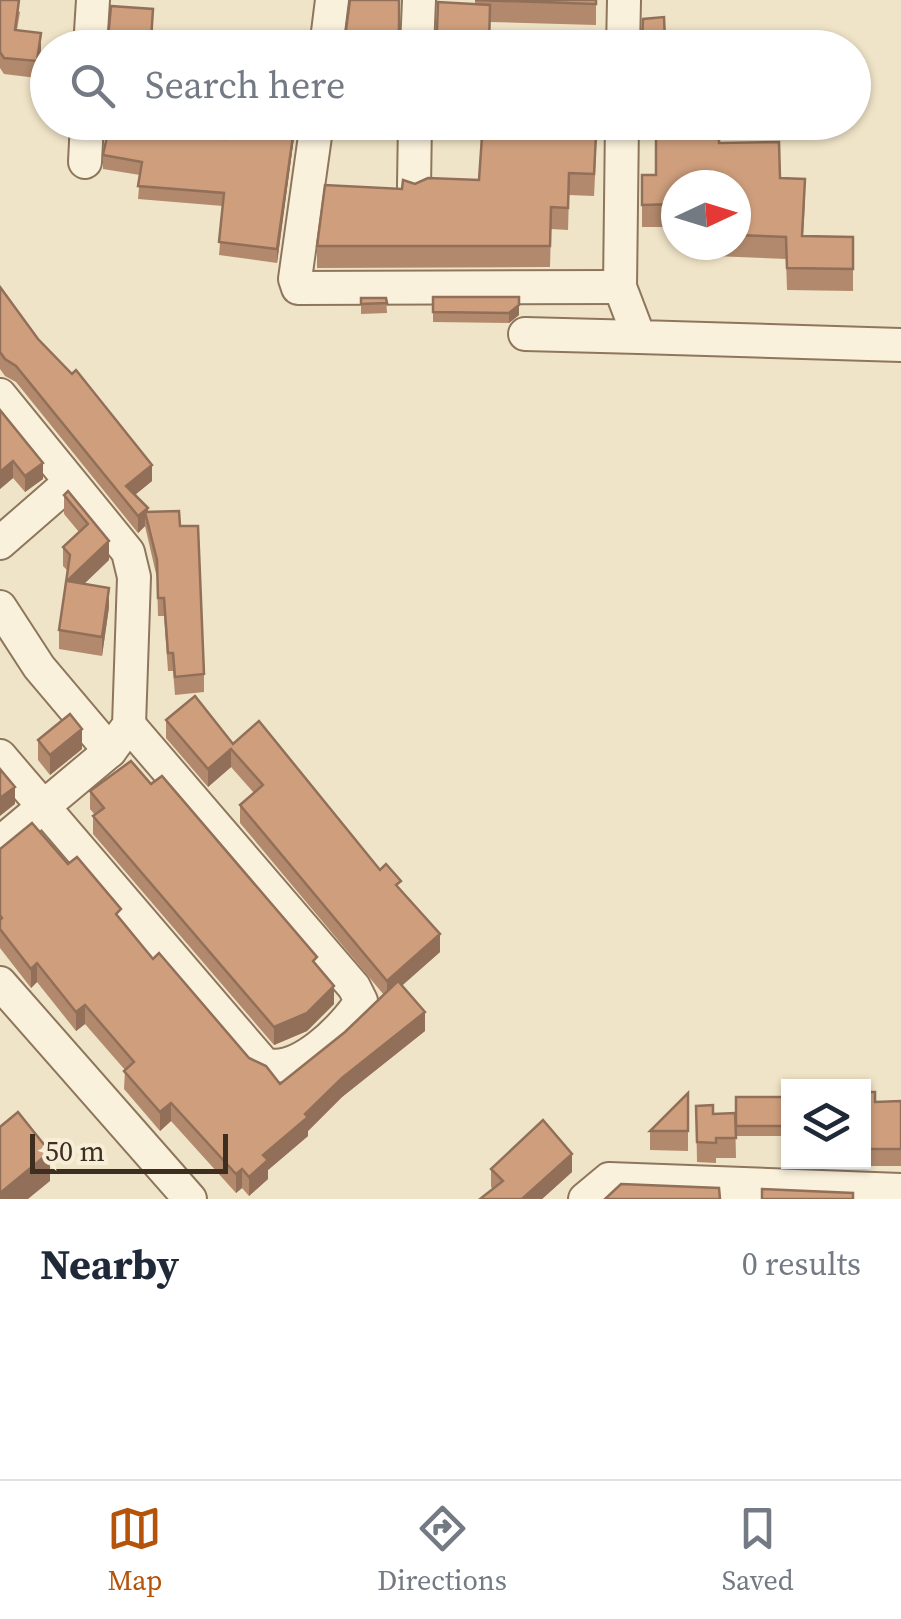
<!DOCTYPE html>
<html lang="en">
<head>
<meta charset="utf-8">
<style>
  :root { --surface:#fff; --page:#f6f6f7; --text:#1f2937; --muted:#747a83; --line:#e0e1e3; --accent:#b45309 }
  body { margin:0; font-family:"Source Serif 4",serif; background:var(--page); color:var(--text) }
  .controls { position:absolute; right:30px; bottom:30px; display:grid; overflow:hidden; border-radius:0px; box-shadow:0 2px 8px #0004 }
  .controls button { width:90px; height:90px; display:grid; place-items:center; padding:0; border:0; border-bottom:2px solid var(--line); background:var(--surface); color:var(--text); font:50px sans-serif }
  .compass { position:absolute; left:661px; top:170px; width:90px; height:90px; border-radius:50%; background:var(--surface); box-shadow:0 2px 8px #0004; rotate:86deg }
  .scale { position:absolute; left:30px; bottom:25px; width:198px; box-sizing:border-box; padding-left:10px; border:5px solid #3d2e20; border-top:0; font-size:28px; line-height:35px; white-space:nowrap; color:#3d2e20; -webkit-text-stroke:8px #f7eed8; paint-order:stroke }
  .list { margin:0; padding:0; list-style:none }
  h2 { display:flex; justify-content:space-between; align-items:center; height:130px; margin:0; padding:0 40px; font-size:42px }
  h2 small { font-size:32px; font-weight:400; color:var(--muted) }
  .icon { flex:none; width:55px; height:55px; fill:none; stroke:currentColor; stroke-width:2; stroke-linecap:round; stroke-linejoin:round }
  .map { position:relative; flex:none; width:901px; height:1199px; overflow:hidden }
  .search { position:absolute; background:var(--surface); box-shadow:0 2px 8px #0004; left:30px; right:30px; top:30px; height:110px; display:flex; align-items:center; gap:25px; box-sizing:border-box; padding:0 35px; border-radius:55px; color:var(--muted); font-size:38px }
  .sheet { height:280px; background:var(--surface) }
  nav { display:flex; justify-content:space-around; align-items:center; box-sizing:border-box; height:140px; border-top:2px solid var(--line); background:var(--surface); font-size:28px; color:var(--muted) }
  nav a { display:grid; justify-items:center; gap:5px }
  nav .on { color:var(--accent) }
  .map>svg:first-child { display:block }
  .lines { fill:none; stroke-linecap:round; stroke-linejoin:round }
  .street-casing { stroke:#8d765c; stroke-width:36 }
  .street { stroke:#faf1dc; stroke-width:32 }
  .wall { fill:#b2896c }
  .shaded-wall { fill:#916f58 }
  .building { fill:#cf9f7d; stroke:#916f58; stroke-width:2.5 }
</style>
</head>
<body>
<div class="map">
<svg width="901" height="1199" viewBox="0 0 901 1199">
  <rect width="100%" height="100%" fill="#f0e4c8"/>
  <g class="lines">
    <defs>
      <g id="street">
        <polyline points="90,48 93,0"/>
        <polyline points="326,48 332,0"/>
        <polyline points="417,48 419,0"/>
        <polyline points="623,48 624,0"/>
        <polyline points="317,122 295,279 298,288 620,287"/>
        <polyline points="622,122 620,287 639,337 901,345"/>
        <polyline points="85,162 87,122"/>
        <polyline points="414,186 415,122"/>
        <polyline points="525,334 639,337"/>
        <polyline points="0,395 128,552 134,577 129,725 110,751 0,843"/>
        <polyline points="0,543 70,482"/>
        <polyline points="0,607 39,667 110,751"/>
        <path d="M0 756 264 1064C298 1075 344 1028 361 1001L354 987 129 725"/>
        <polyline points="0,983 190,1199"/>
        <polyline points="585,1199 609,1179 901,1190"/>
      </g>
    </defs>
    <use href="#street" class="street-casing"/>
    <use href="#street" class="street"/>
  </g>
  <g class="wall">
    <polygon points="0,0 20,12 17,30 41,49 37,78 4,74 0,68"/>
    <polygon points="475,0 596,0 596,25 490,22 489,48 338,48 346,30 399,36 415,47 427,44 475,4"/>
    <polygon points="664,17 665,48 642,48 643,19"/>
    <polygon points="153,29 151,48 108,48 108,38"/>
    <polygon points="183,122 181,136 224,139 296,122 277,263 219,255 223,206 138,199 140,175 103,169 103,155"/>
    <polygon points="589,135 596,157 594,196 569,195 568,230 551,229 550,267 317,268 317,246 402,189 415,184 479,180"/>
    <polygon points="720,143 780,178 805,201 803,236 853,237 853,291 787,290 786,259 713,256 713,246 706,245 736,245 736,185 676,185 676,227 642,227 642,175 656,175"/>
    <polygon points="0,287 38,339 152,481 135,495 148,512 180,526 204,674 204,692 175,695 173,671 168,671 164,616 158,616 157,578 145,526 138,533 16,382 5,376 0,369"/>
    <polygon points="433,297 519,315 509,323 433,322"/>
    <polygon points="361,298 386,298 387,313 361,314"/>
    <polygon points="0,410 43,479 25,492 13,478 0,489"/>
    <polygon points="68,491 109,560 84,584 109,607 102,656 59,649 59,630 68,571 63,566 63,547 79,532 64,514 64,495"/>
    <polygon points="166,720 233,744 380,870 401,891 440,952 402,985 425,1031 342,1097 308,1131 308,1136 268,1170 268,1179 249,1196 242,1188 236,1193 171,1121 160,1131 124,1089 125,1070 85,1024 76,1031 37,982 31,988 0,948 0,849 68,864 121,920 153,959 249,1058 280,1084 345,1032 384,995 240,823 240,805 254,793 231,767 208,787 166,738"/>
    <polygon points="38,740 82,749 50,775 38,760"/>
    <polygon points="90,791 317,967 334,1004 307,1031 274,1045 93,834 93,816 95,815 90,809"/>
    <polygon points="864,1092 875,1102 901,1101 901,1166 796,1166 796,1162 864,1162"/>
    <polygon points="688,1093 688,1151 650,1150 650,1131"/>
    <rect x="736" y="1097" width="48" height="39"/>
    <polygon points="696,1106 713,1114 735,1113 736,1158 716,1158 716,1163 697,1162"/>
    <polygon points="491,1169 572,1172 542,1199 480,1199 493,1189 491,1187"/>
  </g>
  <g class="shaded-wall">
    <polygon points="41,33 41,49 37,78 37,61"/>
    <polygon points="295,122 296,122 277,263 277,249"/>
    <polygon points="519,305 519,315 509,323 509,313"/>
    <polygon points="13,461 13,478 0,489 0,472"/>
    <polygon points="43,463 43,479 25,492 25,476"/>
    <polygon points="152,465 152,481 126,502 126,486"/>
    <polygon points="148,508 148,522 145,512 145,526 138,533 138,516"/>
    <polygon points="109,541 109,560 67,600 67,581"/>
    <polygon points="109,588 109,607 102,656 102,637"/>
    <polygon points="82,729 82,749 50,775 50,755"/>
    <polygon points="231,749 231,767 208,787 208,769"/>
    <polygon points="15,787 15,804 0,816 0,798"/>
    <polygon points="440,934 440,952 387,999 387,981"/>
    <polygon points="37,963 37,982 31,988 31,969"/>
    <polygon points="334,986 334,1004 307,1031 274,1045 274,1027"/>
    <polygon points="85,1005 85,1024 76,1031 76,1012"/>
    <polygon points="425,1012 425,1031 342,1097 308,1131 308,1136 268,1170 268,1179 249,1196 249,1177 263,1155 342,1078"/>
    <polygon points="171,1103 171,1121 160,1131 160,1112"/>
    <polygon points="50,1152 50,1181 28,1199 0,1199 0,1193"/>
    <polygon points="572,1154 572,1172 542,1199 522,1199"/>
    <polygon points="242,1169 242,1188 236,1193 236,1174"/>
  </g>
  <g class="building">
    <polygon points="0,0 19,0 15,30 41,33 37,61 4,58 0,52"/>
    <polygon points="350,0 399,0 399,36 415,47 427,44 437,29 438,2 490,5 489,48 338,48 346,30"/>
    <polygon points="475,0 596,0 596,4"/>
    <polygon points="111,6 153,9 151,40 108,38"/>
    <polygon points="664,17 665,40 642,42 643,19"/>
    <polygon points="110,122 181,122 179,136 224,139 224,122 295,122 277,249 219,242 224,193 138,186 142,162 103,155"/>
    <polygon points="483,122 588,122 588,135 596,135 594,174 569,173 568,208 551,207 550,246 317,246 325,185 402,189 403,180 415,184 428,178 479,180"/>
    <polygon points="656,122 719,122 719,143 779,142 780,178 805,179 802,236 853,237 853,269 787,268 786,237 736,235 736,185 676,185 676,204 642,205 642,175 656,175"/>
    <polygon points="0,287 38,339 72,374 76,370 152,465 126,486 148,508 138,516 16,366 5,359 0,352"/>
    <polygon points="433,297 519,297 519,305 509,313 433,312"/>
    <polygon points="361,298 386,298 387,303 361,304"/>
    <polygon points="0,410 43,463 25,476 13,461 0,472"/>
    <polygon points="68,491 109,541 67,581 109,588 102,637 59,630 70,555 63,547 88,524 64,495"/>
    <polygon points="179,511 180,526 198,526 204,674 175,677 173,653 168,653 164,598 158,598 157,560 145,512"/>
    <polygon points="195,696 233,744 259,721 380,870 386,864 401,881 396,885 440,934 387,981 240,805 263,785 231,749 208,769 166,720"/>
    <polygon points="70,714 82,729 50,755 38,740"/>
    <polygon points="131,761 151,784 162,776 317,957 313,961 334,986 307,1013 274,1027 93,816 104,808 90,791"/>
    <polygon points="0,769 15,787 0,798"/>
    <polygon points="32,823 68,864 77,857 121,909 116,914 153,959 159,953 249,1058 266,1066 280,1084 345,1032 398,981 425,1012 342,1078 305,1114 308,1117 263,1155 268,1160 249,1177 242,1169 236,1174 171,1103 160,1112 124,1071 134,1062 85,1005 76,1012 37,963 31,969 0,929 0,920 2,918 0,915 0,849"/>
    <polygon points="864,1092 875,1092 875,1102 901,1101 901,1149 864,1149"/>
    <polygon points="688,1093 688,1131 650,1131"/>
    <rect x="736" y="1097" width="48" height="29"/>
    <polygon points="713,1105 713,1114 735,1113 736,1138 716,1138 716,1143 697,1142 696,1106"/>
    <polygon points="18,1112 50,1152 0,1193 0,1127"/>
    <polygon points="543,1120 572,1154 522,1199 480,1199 503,1181 491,1169"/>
    <polygon points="621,1184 719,1188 720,1199 605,1199"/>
    <polygon points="762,1189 853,1193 853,1199 762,1199"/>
  </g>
</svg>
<div class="controls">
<button><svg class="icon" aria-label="layers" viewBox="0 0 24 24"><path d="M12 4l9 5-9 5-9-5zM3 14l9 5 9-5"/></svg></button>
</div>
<svg class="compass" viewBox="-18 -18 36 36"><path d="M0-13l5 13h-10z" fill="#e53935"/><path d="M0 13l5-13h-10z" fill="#747a83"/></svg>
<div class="scale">50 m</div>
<div class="search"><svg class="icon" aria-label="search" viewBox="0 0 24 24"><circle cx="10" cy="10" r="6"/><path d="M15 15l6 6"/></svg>Search here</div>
</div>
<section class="sheet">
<h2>Nearby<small>0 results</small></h2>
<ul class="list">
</ul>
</section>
<nav>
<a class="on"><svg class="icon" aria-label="map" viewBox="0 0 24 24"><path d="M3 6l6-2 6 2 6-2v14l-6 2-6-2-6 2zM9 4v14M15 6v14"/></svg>Map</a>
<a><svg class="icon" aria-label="directions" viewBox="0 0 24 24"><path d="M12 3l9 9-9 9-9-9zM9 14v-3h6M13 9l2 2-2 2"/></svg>Directions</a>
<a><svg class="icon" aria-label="saved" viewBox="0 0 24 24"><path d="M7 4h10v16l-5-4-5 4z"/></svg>Saved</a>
</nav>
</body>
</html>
